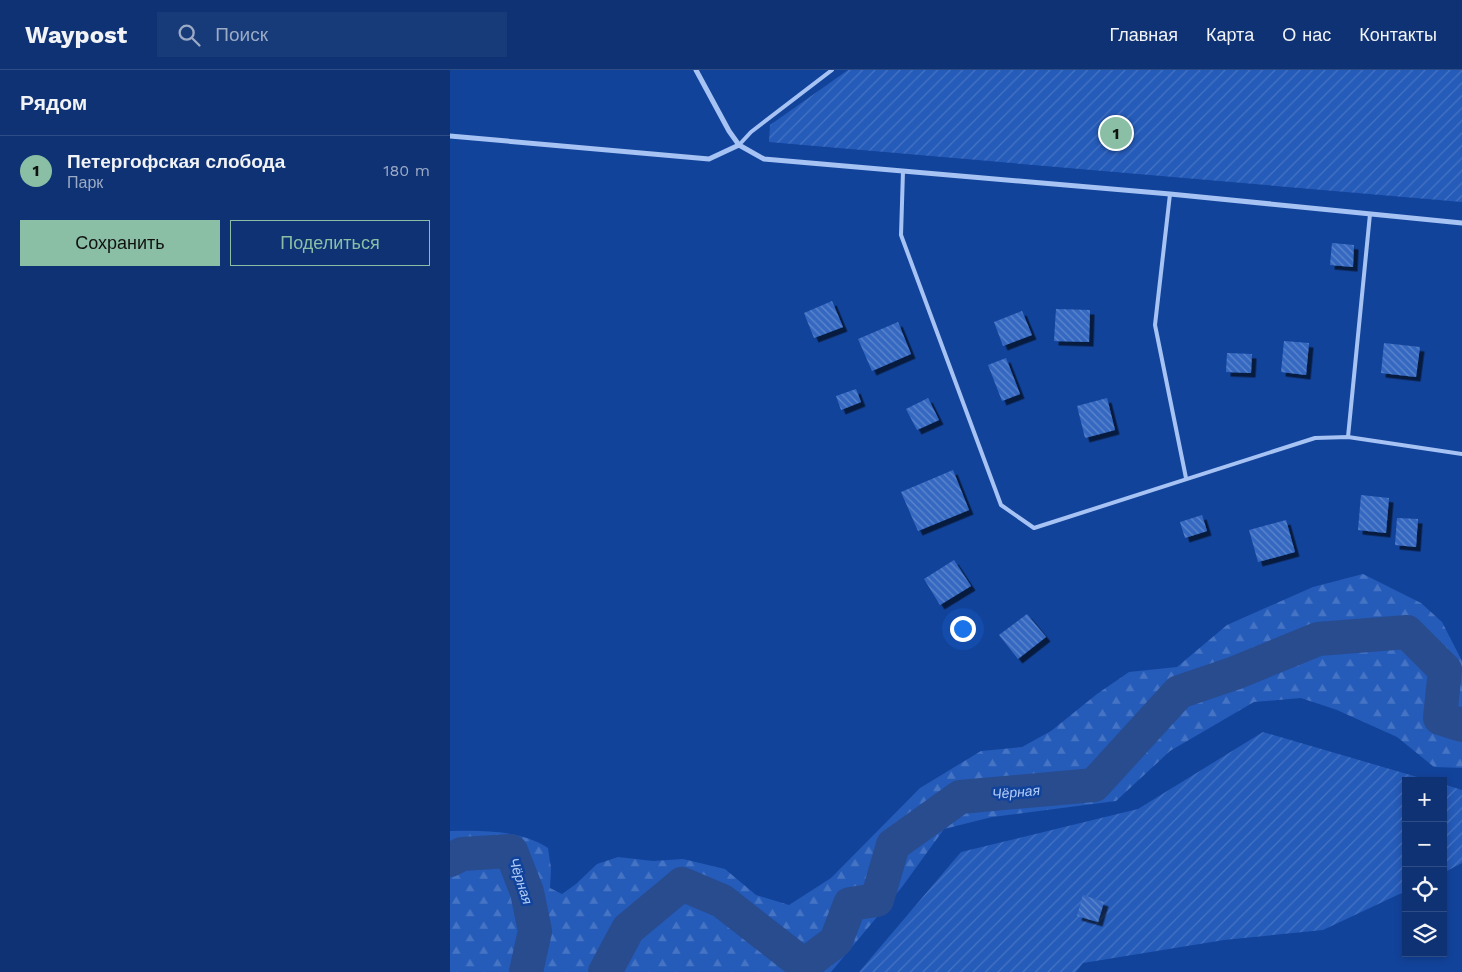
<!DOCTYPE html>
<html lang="ru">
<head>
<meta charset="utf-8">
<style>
  :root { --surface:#0e3274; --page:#173a79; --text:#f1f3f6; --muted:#9baac5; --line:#2e4d86; --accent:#8abfa5 }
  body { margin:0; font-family:"Work Sans",sans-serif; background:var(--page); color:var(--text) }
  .controls { position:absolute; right:15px; bottom:15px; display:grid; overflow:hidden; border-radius:0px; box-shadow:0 2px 8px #0003 }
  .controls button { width:45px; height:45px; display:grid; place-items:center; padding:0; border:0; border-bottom:1px solid var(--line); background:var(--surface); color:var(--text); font:25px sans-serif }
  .you { position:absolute; left:512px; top:558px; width:18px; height:18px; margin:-12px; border:4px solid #fff; border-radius:50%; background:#1a73e8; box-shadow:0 0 0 8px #1a73e833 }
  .badge { display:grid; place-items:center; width:32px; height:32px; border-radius:50%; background:var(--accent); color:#111; font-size:16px; font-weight:700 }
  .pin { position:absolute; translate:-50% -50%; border:2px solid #fff; box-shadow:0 1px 5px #0006 }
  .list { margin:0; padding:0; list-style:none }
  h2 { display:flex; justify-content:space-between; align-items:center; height:65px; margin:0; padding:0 20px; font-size:21px }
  h2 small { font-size:16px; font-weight:400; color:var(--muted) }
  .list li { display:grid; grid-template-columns:32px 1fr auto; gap:15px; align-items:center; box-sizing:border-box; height:70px; padding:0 20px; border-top:1px solid var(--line) }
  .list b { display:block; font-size:19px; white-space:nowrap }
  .list p { margin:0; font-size:16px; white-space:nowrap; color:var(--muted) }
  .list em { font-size:16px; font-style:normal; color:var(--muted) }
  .actions { display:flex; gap:10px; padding:15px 20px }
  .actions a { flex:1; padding:11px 0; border:1px solid var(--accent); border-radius:0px; text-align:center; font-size:18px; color:var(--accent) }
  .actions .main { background:var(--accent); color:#111 }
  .icon { flex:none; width:28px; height:28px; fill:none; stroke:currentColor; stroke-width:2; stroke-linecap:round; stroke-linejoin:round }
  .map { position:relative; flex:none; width:1012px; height:902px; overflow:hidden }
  header { display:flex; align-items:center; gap:30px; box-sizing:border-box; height:70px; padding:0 25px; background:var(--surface); border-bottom:1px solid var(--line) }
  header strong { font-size:24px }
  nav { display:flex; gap:28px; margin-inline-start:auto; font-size:18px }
  .search { width:350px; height:45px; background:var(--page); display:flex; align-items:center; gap:12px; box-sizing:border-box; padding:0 18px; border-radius:0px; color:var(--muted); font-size:19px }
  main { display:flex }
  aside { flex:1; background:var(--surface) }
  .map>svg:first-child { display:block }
  .forest { fill:url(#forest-firs) }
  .garden { fill:url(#garden-furrows) }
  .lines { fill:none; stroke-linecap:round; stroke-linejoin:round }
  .river { stroke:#294c8f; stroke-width:34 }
  .building { fill:url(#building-back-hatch); filter:url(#shadow) }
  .lane { stroke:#a6c3f4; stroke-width:4 }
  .street { stroke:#a6c3f4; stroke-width:5 }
  .labels { text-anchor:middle; stroke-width:5; stroke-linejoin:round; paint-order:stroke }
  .water-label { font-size:14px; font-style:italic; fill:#b2cdfa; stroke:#12439b }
</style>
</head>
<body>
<header>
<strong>Waypost</strong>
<div class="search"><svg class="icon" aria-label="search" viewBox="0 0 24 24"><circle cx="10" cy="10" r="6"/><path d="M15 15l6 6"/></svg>Поиск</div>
<nav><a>Главная</a><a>Карта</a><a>О нас</a><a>Контакты</a></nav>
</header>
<main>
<aside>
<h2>Рядом<small></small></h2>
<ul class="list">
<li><span class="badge">1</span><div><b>Петергофская слобода</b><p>Парк</p></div><em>180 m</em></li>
</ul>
<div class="actions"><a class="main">Сохранить</a><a>Поделиться</a></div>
</aside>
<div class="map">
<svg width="1012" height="902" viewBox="0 0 1012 902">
  <defs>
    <pattern id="forest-firs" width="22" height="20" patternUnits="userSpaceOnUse" patternTransform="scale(1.25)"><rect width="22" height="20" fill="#255bb9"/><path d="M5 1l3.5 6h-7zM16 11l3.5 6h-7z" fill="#4674c4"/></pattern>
    <pattern id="garden-furrows" width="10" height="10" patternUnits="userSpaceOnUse" patternTransform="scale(1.25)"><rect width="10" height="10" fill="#255bb9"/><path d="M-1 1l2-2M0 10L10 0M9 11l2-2" fill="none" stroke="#4674c4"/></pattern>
    <pattern id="building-back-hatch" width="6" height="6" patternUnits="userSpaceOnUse" patternTransform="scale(1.25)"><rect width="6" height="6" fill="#3669c1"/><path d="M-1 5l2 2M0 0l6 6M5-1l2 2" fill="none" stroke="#5e87cd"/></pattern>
    <filter id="shadow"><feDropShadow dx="4.5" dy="4.5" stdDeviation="0" flood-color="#0009"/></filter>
  </defs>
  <rect width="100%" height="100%" fill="#12439b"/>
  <path class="forest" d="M913 504 971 533 992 552 1012 591V698L984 697 947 667 887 640 851 628 804 632 720 681 666 731 542 747 494 759 452 817 381 902H0V761C31 760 71 760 98 778L101 798 100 818 112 824 126 814 147 794 168 787 203 791 233 789 275 799 306 825 339 835 381 808 470 718 531 681 572 677 601 661 647 624 679 602 727 597 777 555 863 517Z"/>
  <g class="garden">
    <polygon points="398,0 1012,0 1012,132 319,72 320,55"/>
    <polygon points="813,662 981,711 956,711 956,821 873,860 774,870 633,893 626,902 409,902 511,782 688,739"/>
    <polygon points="993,714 1012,720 1012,793 993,803"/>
  </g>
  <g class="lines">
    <g class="river">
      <polyline points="0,790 12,784 61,781 77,822 85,861 76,902"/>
      <polyline points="155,902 178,859 232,814 272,831 354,895 386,871 400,834 427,830 443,775 510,727 644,715 729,622 785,603 868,569 957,562 995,600 990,648 1012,655"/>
    </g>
  </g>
  <g class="building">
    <polygon points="882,173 904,175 903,197 880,195"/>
    <polygon points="382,231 393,257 364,268 354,243"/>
    <polygon points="606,239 640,240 639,272 604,271"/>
    <polygon points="572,241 582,265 553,276 544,252"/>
    <polygon points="448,252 461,284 422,301 408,269"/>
    <polygon points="834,271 859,273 856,305 831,302"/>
    <polygon points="934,273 970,277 966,307 931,303"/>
    <polygon points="777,283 802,284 801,303 776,302"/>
    <polygon points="556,288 570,324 552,331 538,295"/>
    <polygon points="406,319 411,332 391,340 386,326"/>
    <polygon points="478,328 489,350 467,360 456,339"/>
    <polygon points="657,328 665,360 635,368 627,336"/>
    <polygon points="503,400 519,440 468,461 451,422"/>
    <polygon points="911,425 939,428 936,463 908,460"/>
    <polygon points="752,445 757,461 735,468 730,452"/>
    <polygon points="947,448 968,449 966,477 945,475"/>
    <polygon points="836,450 845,482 808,492 799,460"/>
    <polygon points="504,490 521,516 490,535 474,509"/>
    <polygon points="577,544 596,567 568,589 549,565"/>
    <polygon points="633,825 654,832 648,852 627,846"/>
  </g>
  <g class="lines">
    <g class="lane">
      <polyline points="289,75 301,62 382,0"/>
      <polyline points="453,101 451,165 551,435 584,458 865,368 898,367 1012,384"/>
      <polyline points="720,124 705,255 736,408"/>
      <polyline points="898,367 920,144"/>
    </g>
    <g class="street">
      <polyline points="246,0 279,61 289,75"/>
      <polyline points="0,66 259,89 289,75 314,89 720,124 1012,153"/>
    </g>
  </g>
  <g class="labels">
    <g class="water-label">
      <text transform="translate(566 722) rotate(-5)" y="5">Чёрная</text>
      <text transform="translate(71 811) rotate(72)" y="5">Чёрная</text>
    </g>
  </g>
</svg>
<div class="controls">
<button>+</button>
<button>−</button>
<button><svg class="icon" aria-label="locate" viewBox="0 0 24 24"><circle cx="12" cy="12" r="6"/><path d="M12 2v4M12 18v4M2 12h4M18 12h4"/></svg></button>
<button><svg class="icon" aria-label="layers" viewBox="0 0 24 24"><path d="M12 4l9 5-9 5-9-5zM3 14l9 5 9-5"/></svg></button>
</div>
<div class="you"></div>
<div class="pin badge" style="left:666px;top:63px">1</div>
</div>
</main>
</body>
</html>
